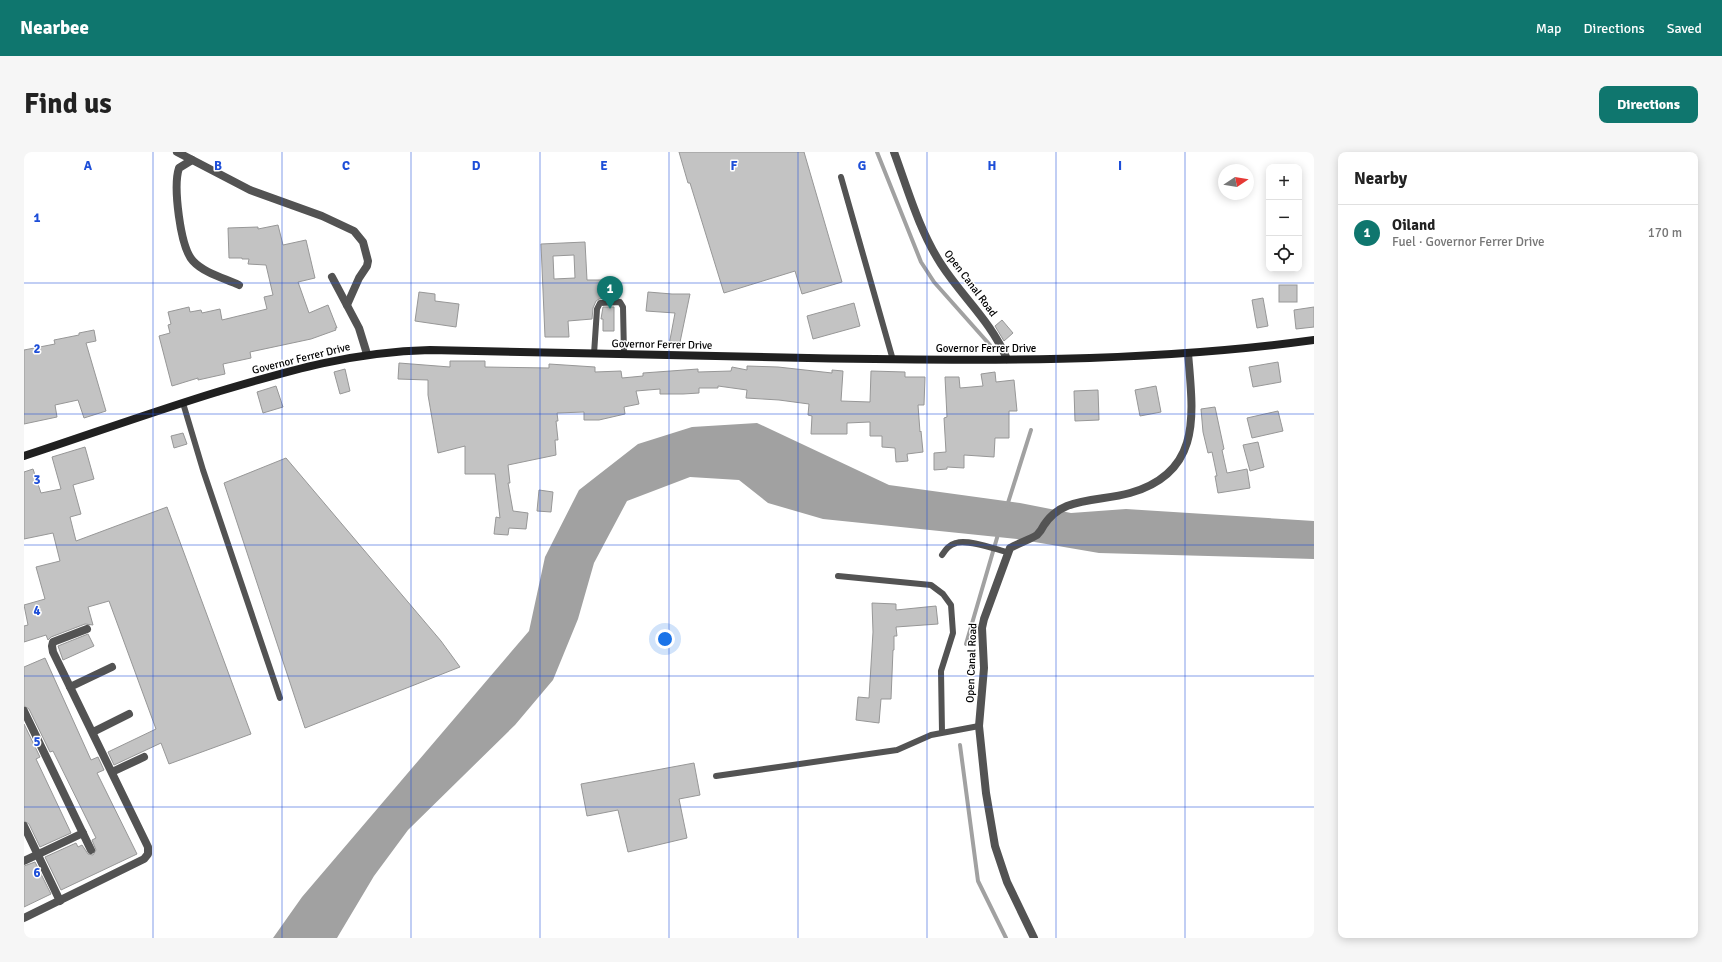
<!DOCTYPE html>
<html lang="en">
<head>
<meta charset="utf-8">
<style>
  :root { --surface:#fff; --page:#f6f6f6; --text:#222; --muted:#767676; --line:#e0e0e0; --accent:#0f766e }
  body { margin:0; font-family:Signika,sans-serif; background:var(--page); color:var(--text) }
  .controls { position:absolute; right:12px; top:12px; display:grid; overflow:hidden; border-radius:8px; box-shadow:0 2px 10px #0003 }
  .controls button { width:36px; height:36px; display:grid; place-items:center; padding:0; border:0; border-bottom:1px solid var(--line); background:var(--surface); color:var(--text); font:20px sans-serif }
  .compass { position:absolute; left:1194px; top:12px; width:36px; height:36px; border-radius:50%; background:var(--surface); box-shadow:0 2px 10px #0003; rotate:78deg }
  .you { position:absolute; left:641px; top:487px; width:14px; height:14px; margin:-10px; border:3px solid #fff; border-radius:50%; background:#1a73e8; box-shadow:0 0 0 6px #1a73e833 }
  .badge { display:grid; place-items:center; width:26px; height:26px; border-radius:50%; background:var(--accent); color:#fff; font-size:13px; font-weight:700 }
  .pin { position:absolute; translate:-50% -33px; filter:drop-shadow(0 1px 2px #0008) }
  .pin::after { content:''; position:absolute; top:21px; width:14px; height:12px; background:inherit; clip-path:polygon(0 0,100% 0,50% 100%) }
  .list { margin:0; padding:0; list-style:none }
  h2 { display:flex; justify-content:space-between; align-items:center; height:52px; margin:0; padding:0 16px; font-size:17px }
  h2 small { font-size:13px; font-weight:400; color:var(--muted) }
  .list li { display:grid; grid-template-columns:26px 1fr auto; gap:12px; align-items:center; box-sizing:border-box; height:56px; padding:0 16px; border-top:1px solid var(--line) }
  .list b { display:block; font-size:15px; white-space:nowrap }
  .list p { margin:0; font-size:13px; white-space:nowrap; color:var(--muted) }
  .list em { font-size:13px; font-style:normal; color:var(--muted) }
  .icon { flex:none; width:22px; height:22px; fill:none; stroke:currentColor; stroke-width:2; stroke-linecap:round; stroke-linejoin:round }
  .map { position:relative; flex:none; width:1290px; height:786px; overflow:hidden; border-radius:8px }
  header { display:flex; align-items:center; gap:24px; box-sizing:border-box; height:56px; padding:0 20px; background:var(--accent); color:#fff }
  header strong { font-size:19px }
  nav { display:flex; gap:22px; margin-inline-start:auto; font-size:14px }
  .intro { display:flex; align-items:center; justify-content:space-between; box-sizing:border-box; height:96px; padding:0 24px }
  h1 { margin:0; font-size:28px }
  .button { padding:10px 18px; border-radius:8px; background:var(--accent); color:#fff; font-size:14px; font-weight:700 }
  main { display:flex; gap:24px; padding:0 24px }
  aside { flex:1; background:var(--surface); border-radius:8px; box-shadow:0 2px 10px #0003 }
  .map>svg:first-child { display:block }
  .water { fill:#a1a1a1 }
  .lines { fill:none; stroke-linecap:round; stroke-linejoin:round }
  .stream { stroke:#a1a1a1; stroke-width:4 }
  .building { fill:#c3c3c3; stroke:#979797; fill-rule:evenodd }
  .service { stroke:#535353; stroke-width:6 }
  .minor { stroke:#535353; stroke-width:8 }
  .tertiary { stroke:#535353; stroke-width:8 }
  .secondary { stroke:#202020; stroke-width:8 }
  .grid { fill:none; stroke:#1d4ed8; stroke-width:1; stroke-opacity:0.55 }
  .labels { text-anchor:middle; stroke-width:3; stroke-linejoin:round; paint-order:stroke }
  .street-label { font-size:11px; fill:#000; stroke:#fff }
  .grid-label { font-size:13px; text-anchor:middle; font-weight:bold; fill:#1d4ed8; stroke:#fff; stroke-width:3; stroke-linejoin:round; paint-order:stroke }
</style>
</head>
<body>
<header>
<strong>Nearbee</strong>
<nav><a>Map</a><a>Directions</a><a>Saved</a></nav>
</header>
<div class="intro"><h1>Find us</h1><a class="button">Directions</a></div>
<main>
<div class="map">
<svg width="1290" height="786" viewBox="0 0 1290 786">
  <rect width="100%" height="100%" fill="#fff"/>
  <polygon class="water" points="733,271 865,333 996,351 1047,361 1102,357 1290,369 1290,407 1075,401 993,387 799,367 744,351 715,328 666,325 603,349 570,411 554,467 529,528 491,573 384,678 350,724 313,786 249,786 278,745 505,479 521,405 555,338 614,292 668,275"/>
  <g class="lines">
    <g class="stream">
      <polyline points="853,0 897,110 910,130 966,193"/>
      <polyline points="983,354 1007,278"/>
      <polyline points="942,492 975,379"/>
      <polyline points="936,593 954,729 982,786"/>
    </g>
  </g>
  <g class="building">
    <polygon points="655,0 780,0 818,130 778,142 771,119 700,141 666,31 664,31"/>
    <polygon points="254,73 259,93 282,88 291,126 274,130 285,161 304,153 313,176 311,176 312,178 287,187 226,200 227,206 199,212 201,222 174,228 174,226 148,234 135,184 146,181 144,173 147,172 144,160 165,155 166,160 177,158 178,161 196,157 198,168 243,157 240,145 249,143 242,113 224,112 225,107 218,107 218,106 205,106 204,76 234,75 234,77"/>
    <path d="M561 90 563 128H581V146L575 147 572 149 569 156 568 167 544 169 545 185H521L517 92ZM550 103 551 126 530 127 529 104Z"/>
    <rect x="1255" y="133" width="18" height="17"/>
    <polygon points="395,140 411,142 411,149 435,152 432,175 391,169"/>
    <polygon points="624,140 648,142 666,142 655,195 645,193 651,161 622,159"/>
    <polygon points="1239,146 1244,174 1233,176 1228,148"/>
    <polygon points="830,151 836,174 789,187 783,164"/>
    <polygon points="579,155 590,155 590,179 579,179 579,167 577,167"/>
    <polygon points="1290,155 1290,175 1272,177 1270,158"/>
    <polygon points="978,168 989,181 980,189 971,174"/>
    <polygon points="70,178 72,189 62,191 82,259 60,266 54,248 31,253 33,265 0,272 0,198 31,192 30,188 55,183 55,181"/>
    <polygon points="426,209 461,209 461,215 525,216 525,212 571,215 571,220 597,219 598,226 619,224 619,221 674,217 674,220 707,219 708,215 723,218 723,214 754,215 808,221 808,218 819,219 817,249 846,250 847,219 881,220 881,225 901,225 900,253 894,253 896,280 897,279 899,300 883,302 884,309 872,310 871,296 858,295 858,284 846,284 846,270 823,271 823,282 787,282 788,264 784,263 785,252 755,248 722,246 723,238 694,234 694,236 675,236 675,241 659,242 636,242 636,237 612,239 615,252 600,255 601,262 575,268 560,268 560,260 533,261 534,269 532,269 534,288 531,288 532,303 484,313 486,331 484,331 489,359 504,361 502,377 485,376 484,383 470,382 472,365 476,366 471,322 441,322 441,294 414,301 404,243 404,228 374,227 375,211 426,215"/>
    <polygon points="1254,210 1257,230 1229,235 1225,215"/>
    <polygon points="321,217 326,239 316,242 310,220"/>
    <polygon points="971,220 972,230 990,228 993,259 985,259 985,286 971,286 970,305 940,303 940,316 923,315 923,317 910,318 910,301 922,300 920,266 923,265 921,225 935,225 936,236 959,234 957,222"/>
    <polygon points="252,234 259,255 239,261 233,240"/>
    <polygon points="1132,234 1137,260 1116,264 1111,238"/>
    <polygon points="1074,238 1075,268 1051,269 1050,239"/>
    <polygon points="1191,255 1200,297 1198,298 1203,321 1223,317 1226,336 1194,341 1191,324 1193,324 1188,300 1184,301 1179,280 1177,257"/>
    <polygon points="1254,259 1259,279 1228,286 1223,266"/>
    <polygon points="159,281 163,292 150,296 147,284"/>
    <polygon points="1234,290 1240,315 1226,319 1219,293"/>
    <polygon points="61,295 70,327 49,333 57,362 46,365 52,389 143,355 227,582 145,612 137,591 90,613 84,600 132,577 85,449 64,455 69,473 61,472 27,485 24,488 22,483 0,490 0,474 4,473 0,453 21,447 12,415 36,409 29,381 0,387 0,320 9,317 17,341 37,337 28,305"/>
    <polygon points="262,306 417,489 436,515 281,576 200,331"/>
    <polygon points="515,338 529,340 527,360 513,359"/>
    <polygon points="848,451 872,452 872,458 912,454 914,472 872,475 873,484 870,484 870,498 869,498 867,547 857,547 855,571 832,568 834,545 845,546 849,480"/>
    <polygon points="64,482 70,494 39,508 34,494"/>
    <polygon points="21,506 67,608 74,605 80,618 73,621 113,702 37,738 21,705 52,691 54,695 58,693 64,702 69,703 72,698 68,688 72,686 29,599 26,600 5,557 0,554 0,515"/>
    <polygon points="0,572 16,605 12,607 47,681 16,695 5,672 0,669"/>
    <polygon points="670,611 676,643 655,647 663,686 604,700 594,658 563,664 557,632"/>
    <polygon points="11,710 27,742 0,755 0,714"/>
  </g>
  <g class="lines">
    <g class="service">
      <polyline points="817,25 869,208"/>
      <polyline points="570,202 573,157 576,151 596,150 599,155 600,202"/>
      <polyline points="159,251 179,318 256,546"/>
      <path d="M918 403C922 397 925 393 932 391 944 387 971 397 983 400"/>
      <polyline points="814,424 907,433 919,442 927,453 929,481 917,519 918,580"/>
      <polyline points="692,624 873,598 907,583 955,574"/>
    </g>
    <g class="minor">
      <polyline points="153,0 226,38 298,64 330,79 339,90 344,109 343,114 335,126 323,153"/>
      <path d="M168 8 155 16C149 34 156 95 169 109 180 121 200 126 215 133"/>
      <polyline points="308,125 335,176 343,202"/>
      <polyline points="46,535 88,515"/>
      <polyline points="0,559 67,698"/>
      <polyline points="69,580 105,562"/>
      <polyline points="88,620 120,605"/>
      <polyline points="0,674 36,749"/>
      <polyline points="0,709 59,681"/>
      <polyline points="0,766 120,707 124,702 124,695 29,500 28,494 29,490 63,477"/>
    </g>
    <g class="tertiary">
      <path d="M870 0C884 38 895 78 917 112 939 146 966 168 983 207"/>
      <path d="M1010 786 983 730 971 694 962 641 955 574 960 516 958 476 960 467 986 396C993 392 1007 387 1013 383 1016 380 1018 377 1020 373 1026 364 1033 358 1043 354 1063 346 1085 347 1106 341 1179 320 1169 262 1164 201"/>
    </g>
    <path class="secondary" d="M0 304C64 283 128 260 193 240 267 218 327 200 406 198 532 201 658 203 784 206 952 209 1123 211 1290 188"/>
  </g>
  <path class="grid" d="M129 0V786M258 0V786M387 0V786M516 0V786M645 0V786M774 0V786M903 0V786M1032 0V786M1161 0V786M0 131H1290M0 262H1290M0 393H1290M0 524H1290M0 655H1290"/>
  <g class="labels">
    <g class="street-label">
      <text transform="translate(947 131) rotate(53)" y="4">Open Canal Road</text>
      <text transform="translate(638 192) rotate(1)" y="4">Governor Ferrer Drive</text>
      <text x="962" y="200">Governor Ferrer Drive</text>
      <text transform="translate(277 206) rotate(-14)" y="4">Governor Ferrer Drive</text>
      <text transform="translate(947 511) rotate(-88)" y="4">Open Canal Road</text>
    </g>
  </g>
  <g class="grid-label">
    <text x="64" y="18">A</text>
    <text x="194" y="18">B</text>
    <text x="322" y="18">C</text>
    <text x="452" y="18">D</text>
    <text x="580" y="18">E</text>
    <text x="710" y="18">F</text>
    <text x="838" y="18">G</text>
    <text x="968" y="18">H</text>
    <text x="1096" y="18">I</text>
    <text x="13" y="70">1</text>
    <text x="13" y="201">2</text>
    <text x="13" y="332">3</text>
    <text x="13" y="463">4</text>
    <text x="13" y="594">5</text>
    <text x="13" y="725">6</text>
  </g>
</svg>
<div class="controls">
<button>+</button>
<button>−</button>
<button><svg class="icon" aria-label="locate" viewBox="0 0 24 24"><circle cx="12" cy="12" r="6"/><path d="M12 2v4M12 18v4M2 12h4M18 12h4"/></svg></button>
</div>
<svg class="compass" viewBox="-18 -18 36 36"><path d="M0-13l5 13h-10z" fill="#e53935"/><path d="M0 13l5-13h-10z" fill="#767676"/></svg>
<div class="you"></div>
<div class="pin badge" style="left:586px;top:157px">1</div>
</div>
<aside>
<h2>Nearby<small></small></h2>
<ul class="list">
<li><span class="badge">1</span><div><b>Oiland</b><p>Fuel · Governor Ferrer Drive</p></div><em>170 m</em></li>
</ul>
</aside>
</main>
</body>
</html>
